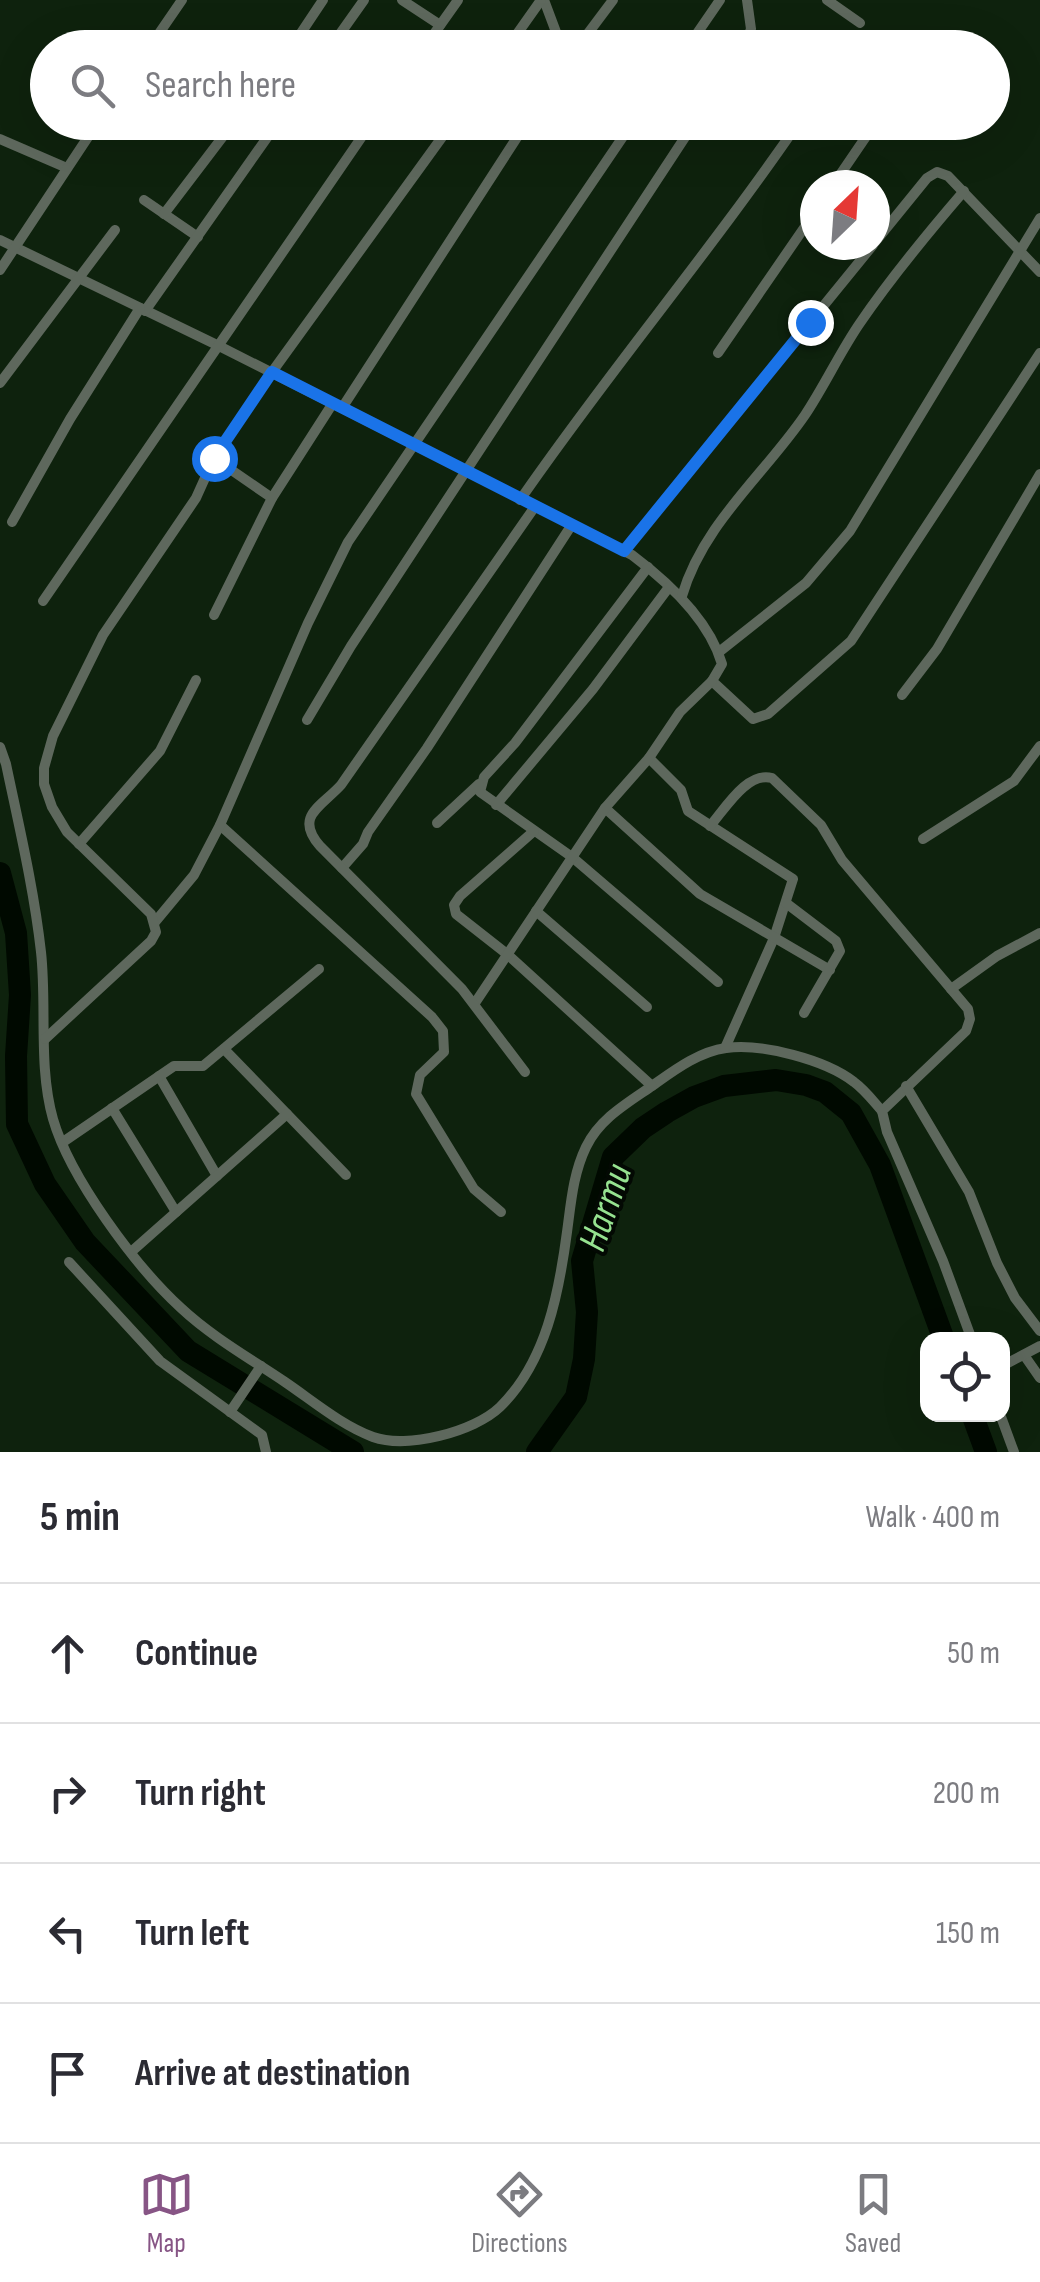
<!DOCTYPE html>
<html lang="en">
<head>
<meta charset="utf-8">
<style>
  :root { --surface:#fff; --page:#f7f7f7; --text:#2b2b33; --muted:#7c7c81; --line:#e1e1e2; --accent:#875585 }
  body { margin:0; font-family:"Sofia Sans Condensed",sans-serif; background:var(--page); color:var(--text) }
  .controls { position:absolute; right:30px; bottom:30px; display:grid; overflow:hidden; border-radius:20px; box-shadow:0 10px 40px #0002 }
  .controls button { width:90px; height:90px; display:grid; place-items:center; padding:0; border:0; border-bottom:2px solid var(--line); background:var(--surface); color:var(--text); font:50px sans-serif }
  .compass { position:absolute; left:800px; top:170px; width:90px; height:90px; border-radius:50%; background:var(--surface); box-shadow:0 10px 40px #0002; rotate:25deg }
  .stop { position:absolute; width:30px; height:30px; margin:-22px; border:8px solid #1a73e8; border-radius:50%; background:#fff }
  .stop.end { background:#1a73e8; border-color:#fff; box-shadow:0 2px 10px #0008 }
  .list { margin:0; padding:0; list-style:none }
  h2 { display:flex; justify-content:space-between; align-items:center; height:130px; margin:0; padding:0 40px; font-size:42px }
  h2 small { font-size:32px; font-weight:400; color:var(--muted) }
  .list li { display:grid; grid-template-columns:65px 1fr auto; gap:30px; align-items:center; box-sizing:border-box; height:140px; padding:0 40px; border-top:2px solid var(--line) }
  .list b { display:block; font-size:38px; white-space:nowrap }
  .list em { font-size:32px; font-style:normal; color:var(--muted) }
  .icon { flex:none; width:55px; height:55px; fill:none; stroke:currentColor; stroke-width:2; stroke-linecap:round; stroke-linejoin:round }
  .map { position:relative; flex:none; width:1040px; height:1452px; overflow:hidden }
  .search { position:absolute; background:var(--surface); box-shadow:0 10px 40px #0002; left:30px; right:30px; top:30px; height:110px; display:flex; align-items:center; gap:25px; box-sizing:border-box; padding:0 35px; border-radius:55px; color:var(--muted); font-size:38px }
  .sheet { height:690px; background:var(--surface) }
  nav { display:flex; justify-content:space-around; align-items:center; box-sizing:border-box; height:140px; border-top:2px solid var(--line); background:var(--surface); font-size:28px; color:var(--muted) }
  nav a { display:grid; justify-items:center; gap:5px }
  nav .on { color:var(--accent) }
  .map>svg:first-child { display:block }
  .lines { fill:none; stroke-linecap:round; stroke-linejoin:round }
  .river { stroke:#000900; stroke-width:22 }
  .street { stroke:#5e685d; stroke-width:10 }
  .route { stroke:#1a73e8; stroke-width:12 }
  .labels { text-anchor:middle; stroke-width:8; stroke-linejoin:round; paint-order:stroke }
  .water-label { font-size:40px; font-style:italic; fill:#96e290; stroke:#030903 }
</style>
</head>
<body>
<div class="map">
<svg width="1040" height="1452" viewBox="0 0 1040 1452">
  <rect width="100%" height="100%" fill="#0e220d"/>
  <g class="lines">
    <g class="river">
      <polyline points="0,873 16,933 20,995 16,1056 17,1124 45,1184 85,1242 188,1351 353,1452"/>
      <polyline points="972,1414 986,1452"/>
      <polyline points="537,1452 576,1397 584,1359 587,1312 582,1261 613,1157 643,1128 667,1112 694,1097 724,1086 776,1080 806,1085 825,1092 851,1113 880,1165 944,1340"/>
    </g>
    <g class="street">
      <polyline points="402,0 440,25"/>
      <polyline points="544,0 562,48"/>
      <polyline points="827,0 860,23"/>
      <polyline points="149,48 182,0"/>
      <polyline points="291,48 323,0"/>
      <polyline points="330,48 364,0"/>
      <polyline points="424,48 458,0"/>
      <polyline points="507,48 541,0"/>
      <polyline points="577,48 613,0"/>
      <polyline points="687,48 720,0"/>
      <polyline points="744,48 751,29 747,0"/>
      <polyline points="843,122 865,137"/>
      <polyline points="925,122 941,130 950,122"/>
      <polyline points="0,139 67,168"/>
      <polyline points="833,185 876,122"/>
      <polyline points="144,200 198,237"/>
      <polyline points="164,214 234,122"/>
      <path d="M0 240 217 345 632 555C668 582 709 619 722 664L712 681 753 719 768 714 851 641 1040 353"/>
      <polyline points="875,242 927,178 937,172 948,176 1040,272"/>
      <polyline points="0,270 98,122"/>
      <polyline points="145,311 278,122"/>
      <polyline points="718,353 815,212"/>
      <polyline points="0,383 115,230"/>
      <polyline points="342,408 527,122"/>
      <polyline points="214,458 272,498"/>
      <path d="M520 500C609 371 710 252 799 122"/>
      <polyline points="12,522 70,419 140,308"/>
      <polyline points="624,551 873,245"/>
      <polyline points="648,567 515,743 484,777 480,792 572,857 718,982"/>
      <path d="M682 596C703 524 764 475 805 415 825 385 840 352 860 323 892 276 927 234 964 191"/>
      <polyline points="43,601 372,122"/>
      <polyline points="214,615 272,498 333,403"/>
      <polyline points="719,652 806,583 850,531 1040,218"/>
      <polyline points="902,695 937,649 1040,474"/>
      <polyline points="307,720 351,646 695,122"/>
      <path d="M0 747 6 764C19 826 34 889 41 952 47 1006 38 1066 53 1119 70 1178 136 1267 181 1308 212 1337 251 1359 285 1382 313 1401 341 1425 373 1437 407 1449 474 1432 500 1407 546 1362 559 1293 567 1232 571 1203 573 1174 586 1147 599 1120 624 1105 649 1088 672 1072 697 1052 726 1048 762 1043 826 1060 854 1082 865 1090 873 1101 882 1111"/>
      <polyline points="649,758 681,790 688,811 793,879 774,938 725,1048"/>
      <polyline points="496,805 593,689 669,587"/>
      <polyline points="605,808 700,894 830,970"/>
      <polyline points="437,823 479,784"/>
      <polyline points="220,825 432,1017 443,1031 444,1052 420,1075 416,1094 474,1189 501,1212"/>
      <path d="M710 826C725 809 747 771 772 778L821 825 842 860 968 1009 970 1019 966 1031 882 1111 887 1132 943 1261 972 1340"/>
      <polyline points="534,831 460,896 454,905 456,914 507,954 652,1086"/>
      <polyline points="923,839 1014,781 1040,746"/>
      <polyline points="79,844 160,751 196,680"/>
      <polyline points="342,868 363,844 368,832 427,748 571,526"/>
      <polyline points="786,903 836,941 840,951 804,1013"/>
      <polyline points="536,911 647,1007"/>
      <polyline points="155,922 194,875 220,825 308,623 348,542 633,122"/>
      <polyline points="951,989 997,956 1040,933"/>
      <polyline points="475,1003 605,808 649,758 680,712 712,681"/>
      <polyline points="45,1039 151,941 156,932 151,914 67,832 52,807 44,784 44,768 53,736 103,635 196,498 214,458 272,372 453,122"/>
      <polyline points="224,1049 346,1175"/>
      <path d="M525 1072 462 989 320 846C294 816 321 807 341 785L534 508"/>
      <polyline points="159,1076 217,1176"/>
      <polyline points="906,1086 969,1192 997,1263 1015,1298 1040,1331"/>
      <polyline points="112,1108 176,1212"/>
      <polyline points="63,1142 174,1066 203,1066 319,969"/>
      <polyline points="131,1252 287,1114"/>
      <polyline points="69,1262 160,1361 262,1435 266,1452"/>
      <polyline points="1024,1355 1040,1378"/>
      <polyline points="1002,1366 1040,1346"/>
      <polyline points="230,1412 261,1366"/>
      <polyline points="1000,1414 1014,1452"/>
    </g>
  </g>
  <g class="lines">
    <polyline class="route" points="214,458 272,372 624,551 810,322"/>
  </g>
  <g class="labels">
    <g class="water-label">
      <text transform="translate(604 1207) rotate(-71)" y="14">Harmu</text>
    </g>
  </g>
</svg>
<div class="controls">
<button><svg class="icon" aria-label="locate" viewBox="0 0 24 24"><circle cx="12" cy="12" r="6"/><path d="M12 2v4M12 18v4M2 12h4M18 12h4"/></svg></button>
</div>
<svg class="compass" viewBox="-18 -18 36 36"><path d="M0-13l5 13h-10z" fill="#e53935"/><path d="M0 13l5-13h-10z" fill="#7c7c81"/></svg>
<div class="stop" style="left:214px;top:458px"></div>
<div class="stop end" style="left:810px;top:322px"></div>
<div class="search"><svg class="icon" aria-label="search" viewBox="0 0 24 24"><circle cx="10" cy="10" r="6"/><path d="M15 15l6 6"/></svg>Search here</div>
</div>
<section class="sheet">
<h2>5 min<small>Walk · 400 m</small></h2>
<ul class="list">
<li><svg class="icon" aria-label="ahead" viewBox="0 0 24 24"><path d="M12 20V5M6 11l6-6 6 6"/></svg><div><b>Continue</b></div><em>50 m</em></li>
<li><svg class="icon" aria-label="right" viewBox="0 0 24 24"><path d="M7 20v-9h11M14 6l5 5-5 5"/></svg><div><b>Turn right</b></div><em>200 m</em></li>
<li><svg class="icon" aria-label="left" viewBox="0 0 24 24"><path d="M17 20v-9H6M10 6l-5 5 5 5"/></svg><div><b>Turn left</b></div><em>150 m</em></li>
<li><svg class="icon" aria-label="arrive" viewBox="0 0 24 24"><path d="M6 21V4h12l-3 4 3 4H6"/></svg><div><b>Arrive at destination</b></div></li>
</ul>
</section>
<nav>
<a class="on"><svg class="icon" aria-label="map" viewBox="0 0 24 24"><path d="M3 6l6-2 6 2 6-2v14l-6 2-6-2-6 2zM9 4v14M15 6v14"/></svg>Map</a>
<a><svg class="icon" aria-label="directions" viewBox="0 0 24 24"><path d="M12 3l9 9-9 9-9-9zM9 14v-3h6M13 9l2 2-2 2"/></svg>Directions</a>
<a><svg class="icon" aria-label="saved" viewBox="0 0 24 24"><path d="M7 4h10v16l-5-4-5 4z"/></svg>Saved</a>
</nav>
</body>
</html>
